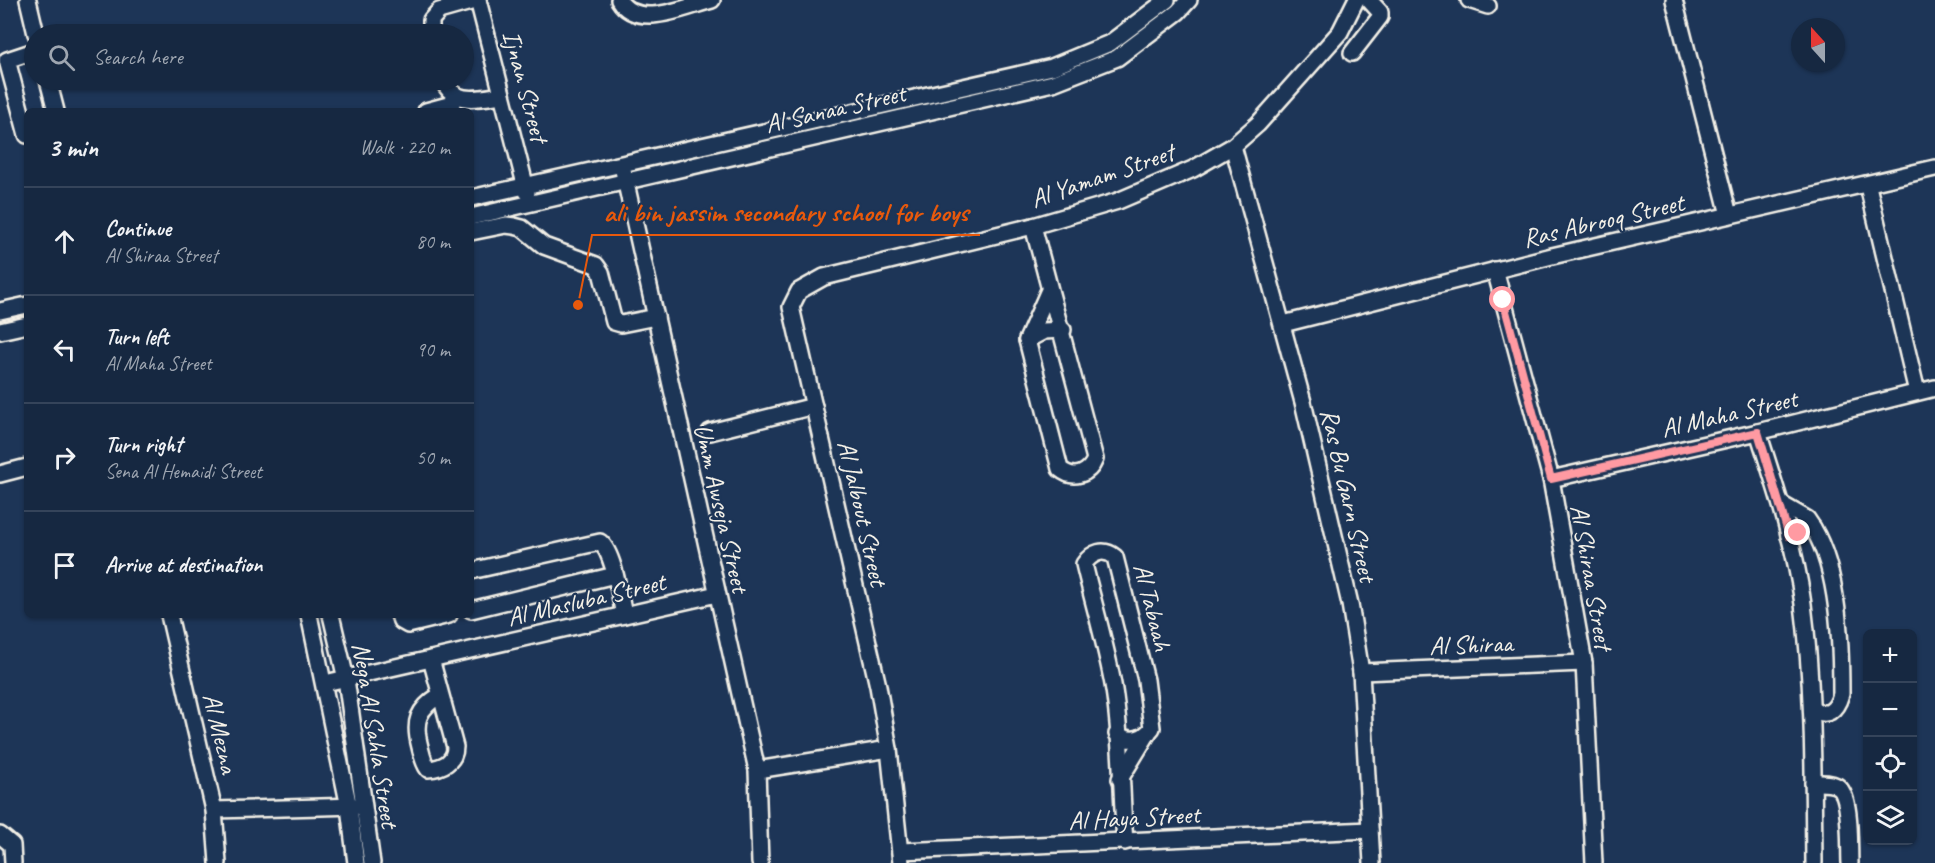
<!DOCTYPE html>
<html lang="en">
<head>
<meta charset="utf-8">
<style>
  :root { --surface:#162841; --page:#1f3048; --text:#f1f3f6; --muted:#9ea6b1; --line:#35445a }
  body { margin:0; font-family:Caveat,sans-serif; background:var(--page); color:var(--text) }
  .controls { position:absolute; right:18px; bottom:18px; display:grid; overflow:hidden; border-radius:9px; box-shadow:0 2px 4px #0004 }
  .controls button { width:54px; height:54px; display:grid; place-items:center; padding:0; border:0; border-bottom:2px solid var(--line); background:var(--surface); color:var(--text); font:30px sans-serif }
  .compass { position:absolute; left:1791px; top:18px; width:54px; height:54px; border-radius:50%; background:var(--surface); box-shadow:0 2px 4px #0004; rotate:339deg }
  .stop { position:absolute; width:18px; height:18px; margin:-14px; border:4px solid #ff9aa2; border-radius:50%; background:#fff }
  .stop.end { background:#ff9aa2; border-color:#fff; box-shadow:0 2px 6px #0008 }
  .list { margin:0; padding:0; list-style:none }
  h2 { display:flex; justify-content:space-between; align-items:center; height:78px; margin:0; padding:0 24px; font-size:26px }
  h2 small { font-size:20px; font-weight:400; color:var(--muted) }
  .list li { display:grid; grid-template-columns:39px 1fr auto; gap:18px; align-items:center; box-sizing:border-box; height:108px; padding:0 24px; border-top:2px solid var(--line) }
  .list b { display:block; font-size:22px; white-space:nowrap }
  .list p { margin:0; font-size:20px; white-space:nowrap; color:var(--muted) }
  .list em { font-size:20px; font-style:normal; color:var(--muted) }
  .icon { flex:none; width:33px; height:33px; fill:none; stroke:currentColor; stroke-width:2; stroke-linecap:round; stroke-linejoin:round }
  .map { position:relative; flex:none; width:1935px; height:863px; overflow:hidden }
  .search { position:absolute; background:var(--surface); box-shadow:0 2px 4px #0004; left:24px; top:24px; width:450px; height:66px; display:flex; align-items:center; gap:15px; box-sizing:border-box; padding:0 21px; border-radius:33px; color:var(--muted); font-size:22px }
  .panel { position:absolute; background:var(--surface); box-shadow:0 2px 4px #0004; left:24px; top:108px; width:450px; height:510px; border-radius:9px }
  .map>svg:first-child { display:block }
  .lines { fill:none; stroke-linecap:round; stroke-linejoin:round }
  .minor-casing { stroke:#f4f1e8; stroke-width:20 }
  .minor { stroke:#1d3557; stroke-width:15 }
  .route { stroke:#ff9aa2; stroke-width:8 }
  .labels { text-anchor:middle; stroke-width:4.5; stroke-linejoin:round; paint-order:stroke }
  .street-label { font-size:26px; fill:#f4f1e8; stroke:#1d3557 }
  .leader { fill:none; stroke:#e8590c; stroke-width:2 }
  .callout-dot { fill:#e8590c; stroke:#1d3557; stroke-width:2 }
  .callout-label { font-size:27px; text-anchor:middle; font-weight:bold; fill:#e8590c; stroke:#1d3557; stroke-width:4.5; stroke-linejoin:round; paint-order:stroke }
</style>
</head>
<body>
<div class="map">
<svg width="1935" height="863" viewBox="0 0 1935 863">
  <rect width="100%" height="100%" fill="#1d3557"/>
  <filter id="ink" filterUnits="userSpaceOnUse"><feTurbulence type="fractalNoise" baseFrequency=".0167" numOctaves="2"/><feDisplacementMap in="SourceGraphic" scale="12" xChannelSelector="R" yChannelSelector="G"/><feConvolveMatrix kernelMatrix="1 2 1 2 8 2 1 2 1" color-interpolation-filters="sRGB"/></filter>
  <g filter="url(#ink)">
    <g class="lines">
      <defs>
        <g id="minor">
          <polyline points="28,0 36,34"/>
          <polyline points="478,0 527,192"/>
          <path d="M619 0C637 30 685 7 712 0"/>
          <polyline points="1469,0 1488,6"/>
          <polyline points="1674,0 1729,215"/>
          <polyline points="431,34 431,20 439,11 478,0"/>
          <polyline points="1352,53 1380,17 1380,12 1369,0"/>
          <polyline points="48,80 56,111"/>
          <path d="M443 80C454 106 479 98 502 95"/>
          <polyline points="426,111 452,104"/>
          <polyline points="27,135 7,60 34,51"/>
          <polyline points="1233,146 1303,402 1350,604 1361,672 1372,863"/>
          <polyline points="623,170 757,770 760,863"/>
          <polyline points="1868,186 1917,392"/>
          <polyline points="471,198 1052,67 1110,43 1167,0"/>
          <polyline points="471,217 1053,83 1117,58 1178,12 1189,0"/>
          <path d="M1033 226 1095 459C1089 475 1073 480 1060 469L1027 340 1049 290"/>
          <polyline points="471,232 506,225 514,226 522,228 544,246 596,265 601,272 614,322 621,324 656,317"/>
          <polyline points="1495,270 1551,479 1584,663 1594,863"/>
          <polyline points="0,311 27,305"/>
          <polyline points="1283,324 1552,256 1935,168"/>
          <polyline points="0,331 27,325"/>
          <polyline points="1027,340 1044,331 1063,330"/>
          <polyline points="710,432 814,406"/>
          <path d="M1758 432C1776 488 1795 545 1803 604 1814 690 1813 777 1814 863"/>
          <polyline points="0,474 27,467"/>
          <polyline points="1551,479 1758,432 1935,388"/>
          <polyline points="1781,504 1807,519 1813,528"/>
          <path d="M1789 536 1813 528C1839 571 1841 644 1841 694 1836 711 1827 719 1812 708"/>
          <path d="M471 571 600 542C614 553 620 598 624 615"/>
          <polyline points="471,610 615,575"/>
          <polyline points="169,615 214,810 218,863"/>
          <polyline points="309,615 349,807 356,863"/>
          <polyline points="331,615 346,679 372,863"/>
          <polyline points="399,615 401,621 408,625 449,615"/>
          <path d="M431 659 455 747C455 762 442 768 428 769 423 762 422 755 420 747 413 721 418 709 440 695"/>
          <polyline points="1361,672 1584,663"/>
          <polyline points="325,683 717,594"/>
          <path d="M1117 734C1130 743 1143 740 1152 728L1146 680 1115 557C1104 548 1092 552 1084 564 1094 606 1107 648 1114 690 1122 740 1121 792 1125 842"/>
          <polyline points="757,770 889,749"/>
          <polyline points="1120,779 1148,733"/>
          <path d="M1813 783C1821 783 1830 782 1837 786 1852 795 1849 846 1850 863"/>
          <polyline points="214,810 358,806"/>
          <polyline points="0,835 12,845 13,863"/>
          <polyline points="901,851 1370,830"/>
          <polyline points="901,863 889,749 878,686 791,307 799,291 824,277 1033,226 1118,201 1193,169 1233,146 1258,124 1340,32 1356,0"/>
        </g>
      </defs>
      <use href="#minor" class="minor-casing"/>
      <use href="#minor" class="minor"/>
    </g>
  </g>
  <g class="lines" filter="url(#ink)">
    <polyline class="route" points="1503,300 1551,479 1758,432 1789,536 1798,533"/>
  </g>
  <g class="labels">
    <g class="street-label">
      <text transform="translate(526 86) rotate(75)" y="9">Ijnan Street</text>
      <text transform="translate(835 108) rotate(-13)" y="9">Al Sanaa Street</text>
      <text transform="translate(1102 175) rotate(-19)" y="9">Al Yamam Street</text>
      <text transform="translate(1603 220) rotate(-13)" y="9">Ras Abrooq Street</text>
      <text transform="translate(1729 413) rotate(-13)" y="9">Al Maha Street</text>
      <text transform="translate(1349 495) rotate(77)" y="9">Ras Bu Garn Street</text>
      <text transform="translate(722 508) rotate(77)" y="9">Umm Awseja Street</text>
      <text transform="translate(863 513) rotate(77)" y="9">Al Jalbout Street</text>
      <text transform="translate(1592 577) rotate(80)" y="9">Al Shiraa Street</text>
      <text transform="translate(586 599) rotate(-13)" y="9">Al Masluba Street</text>
      <text transform="translate(1153 607) rotate(76)" y="9">Al Tabaah</text>
      <text transform="translate(1471 644) rotate(-2)" y="9">Al Shiraa</text>
      <text transform="translate(221 733) rotate(77)" y="9">Al Mezna</text>
      <text transform="translate(376 735) rotate(81)" y="9">Nega Al Sahla Street</text>
      <text transform="translate(1134 817) rotate(-3)" y="9">Al Haya Street</text>
    </g>
  </g>
  <path class="leader" d="M578 305L592 235H980"/>
  <circle class="callout-dot" cx="578" cy="305" r="6"/>
  <g class="callout-label">
    <text x="786" y="221">ali bin jassim secondary school for boys</text>
  </g>
</svg>
<div class="controls">
<button>+</button>
<button>−</button>
<button><svg class="icon" aria-label="locate" viewBox="0 0 24 24"><circle cx="12" cy="12" r="6"/><path d="M12 2v4M12 18v4M2 12h4M18 12h4"/></svg></button>
<button><svg class="icon" aria-label="layers" viewBox="0 0 24 24"><path d="M12 4l9 5-9 5-9-5zM3 14l9 5 9-5"/></svg></button>
</div>
<svg class="compass" viewBox="-18 -18 36 36"><path d="M0-13l5 13h-10z" fill="#e53935"/><path d="M0 13l5-13h-10z" fill="#9ea6b1"/></svg>
<div class="stop" style="left:1503px;top:300px"></div>
<div class="stop end" style="left:1798px;top:533px"></div>
<div class="search"><svg class="icon" aria-label="search" viewBox="0 0 24 24"><circle cx="10" cy="10" r="6"/><path d="M15 15l6 6"/></svg>Search here</div>
<section class="panel">
<h2>3 min<small>Walk · 220 m</small></h2>
<ul class="list">
<li><svg class="icon" aria-label="ahead" viewBox="0 0 24 24"><path d="M12 20V5M6 11l6-6 6 6"/></svg><div><b>Continue</b><p>Al Shiraa Street</p></div><em>80 m</em></li>
<li><svg class="icon" aria-label="left" viewBox="0 0 24 24"><path d="M17 20v-9H6M10 6l-5 5 5 5"/></svg><div><b>Turn left</b><p>Al Maha Street</p></div><em>90 m</em></li>
<li><svg class="icon" aria-label="right" viewBox="0 0 24 24"><path d="M7 20v-9h11M14 6l5 5-5 5"/></svg><div><b>Turn right</b><p>Sena Al Hemaidi Street</p></div><em>50 m</em></li>
<li><svg class="icon" aria-label="arrive" viewBox="0 0 24 24"><path d="M6 21V4h12l-3 4 3 4H6"/></svg><div><b>Arrive at destination</b></div></li>
</ul>
</section>
</div>
</body>
</html>
